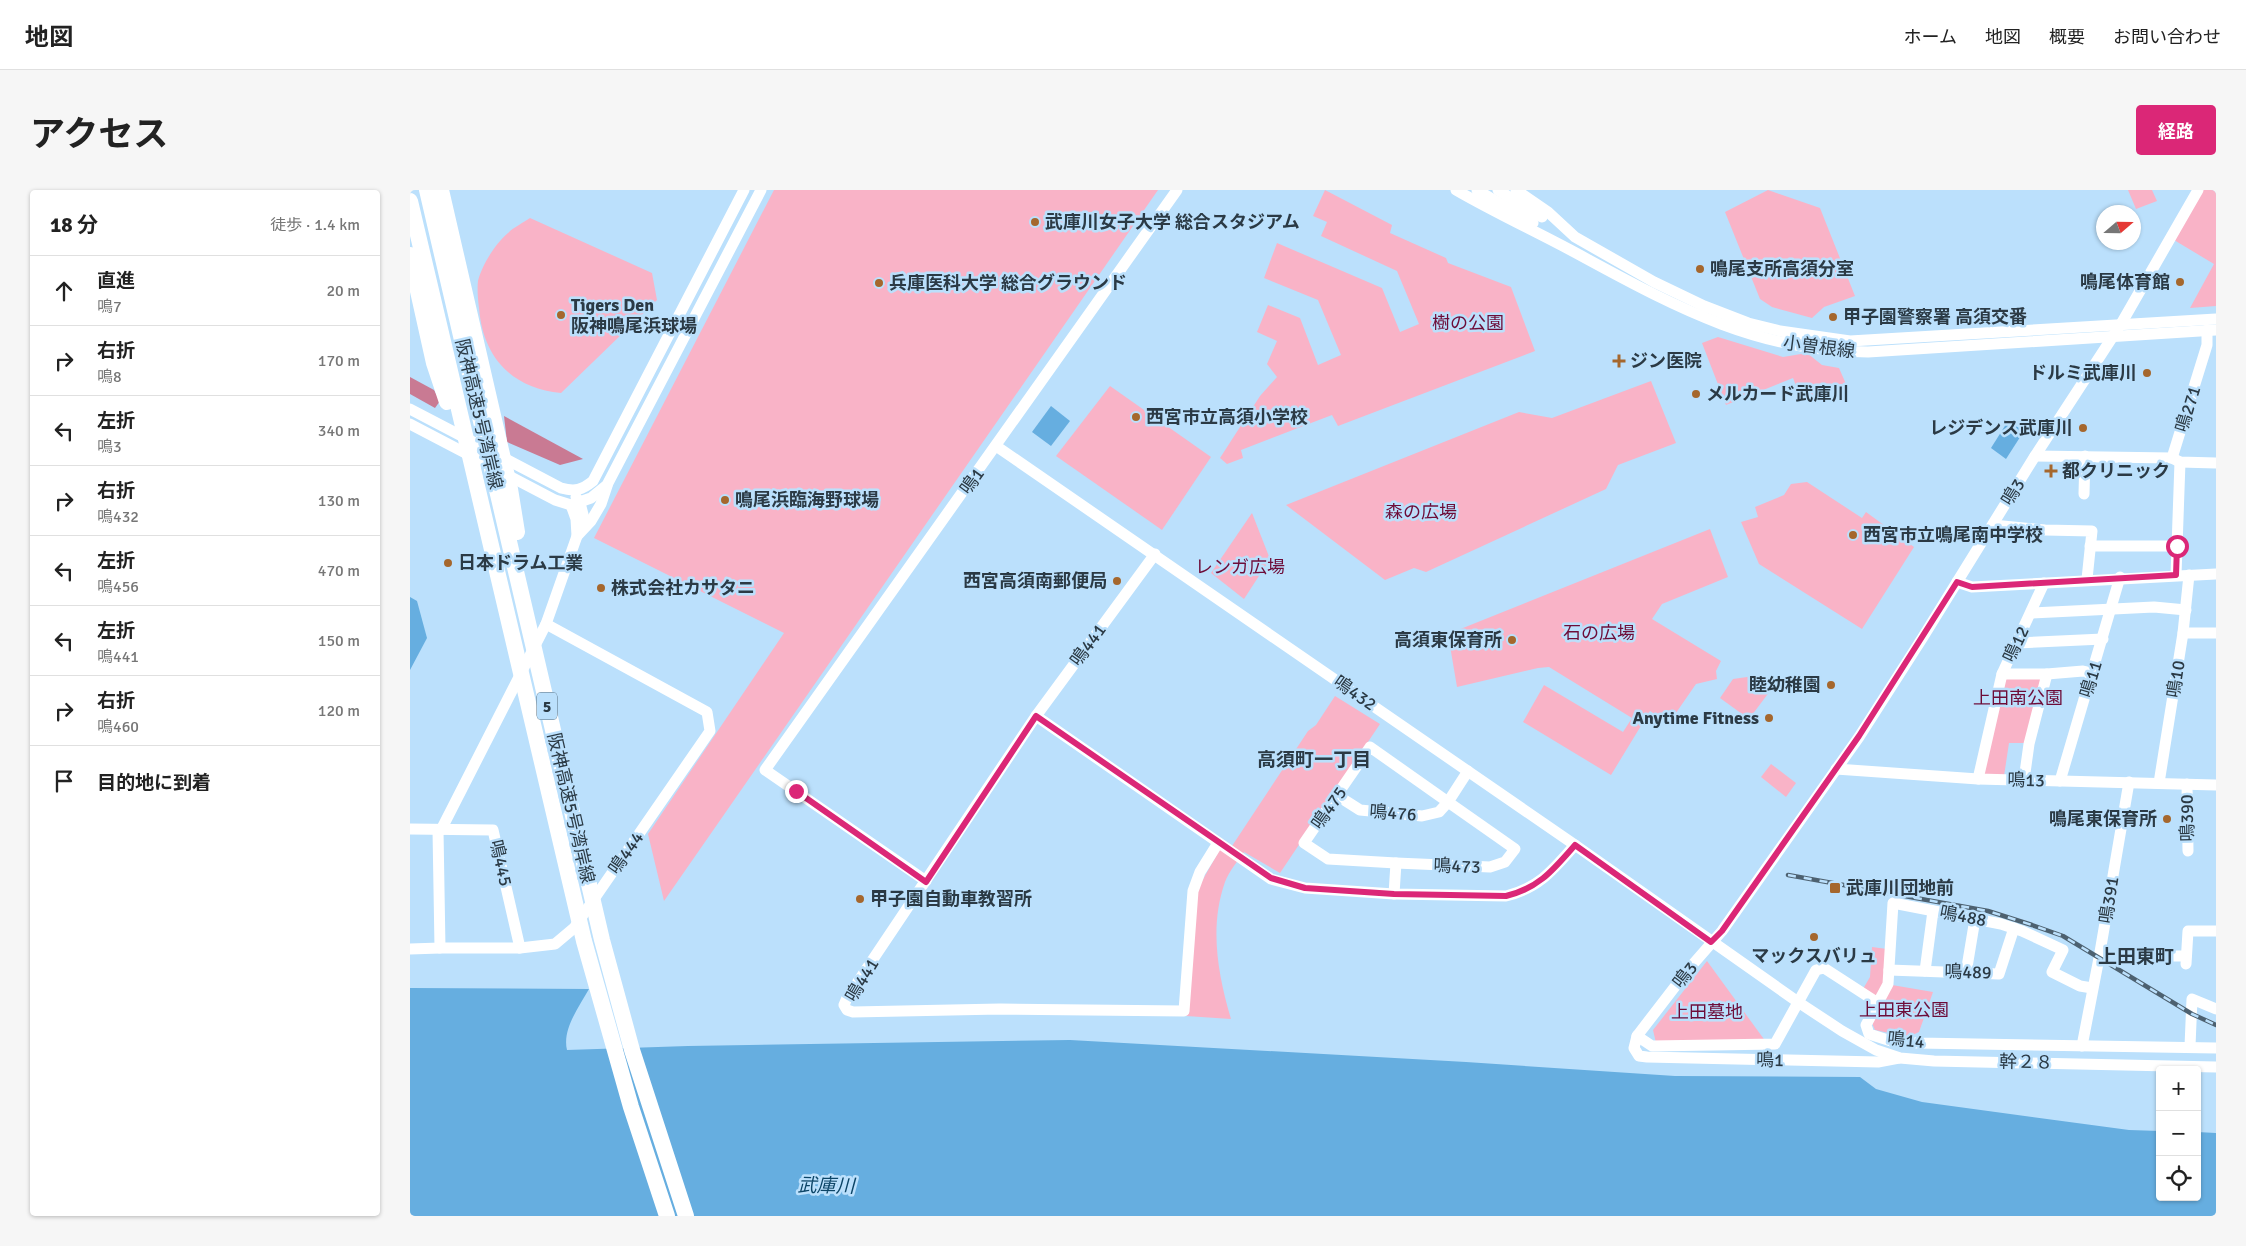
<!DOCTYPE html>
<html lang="ja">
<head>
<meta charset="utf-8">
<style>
  :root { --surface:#fff; --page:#f6f6f6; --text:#222; --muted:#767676; --line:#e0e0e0; --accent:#db2777 }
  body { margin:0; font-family:Signika,"Noto Sans JP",sans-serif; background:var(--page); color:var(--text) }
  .controls { position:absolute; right:15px; bottom:15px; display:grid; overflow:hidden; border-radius:5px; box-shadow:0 1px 4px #0004 }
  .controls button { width:45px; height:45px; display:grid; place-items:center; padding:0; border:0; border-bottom:1px solid var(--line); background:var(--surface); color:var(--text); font:25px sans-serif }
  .compass { position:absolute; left:1686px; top:15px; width:45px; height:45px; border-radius:50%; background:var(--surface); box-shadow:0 1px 4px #0004; rotate:70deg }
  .stop { position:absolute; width:15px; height:15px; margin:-11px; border:4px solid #db2777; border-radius:50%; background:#fff }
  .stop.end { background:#db2777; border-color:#fff; box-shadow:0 1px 5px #0008 }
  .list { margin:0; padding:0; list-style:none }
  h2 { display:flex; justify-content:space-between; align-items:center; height:65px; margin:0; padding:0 20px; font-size:21px }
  h2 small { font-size:16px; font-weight:400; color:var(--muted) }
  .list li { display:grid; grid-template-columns:32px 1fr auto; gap:15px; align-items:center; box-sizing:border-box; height:70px; padding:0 20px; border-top:1px solid var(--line) }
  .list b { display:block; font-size:19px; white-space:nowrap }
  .list p { margin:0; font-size:16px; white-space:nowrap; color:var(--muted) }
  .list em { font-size:16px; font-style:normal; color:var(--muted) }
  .icon { flex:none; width:28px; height:28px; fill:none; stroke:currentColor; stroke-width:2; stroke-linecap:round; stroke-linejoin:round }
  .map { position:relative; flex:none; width:1806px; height:1026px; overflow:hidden; border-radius:5px }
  header { display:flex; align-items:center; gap:30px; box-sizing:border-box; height:70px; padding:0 25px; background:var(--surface); border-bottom:1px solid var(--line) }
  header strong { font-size:24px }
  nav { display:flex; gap:28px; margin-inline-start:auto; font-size:18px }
  .intro { display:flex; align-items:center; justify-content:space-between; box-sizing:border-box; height:120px; padding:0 30px }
  h1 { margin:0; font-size:35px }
  .button { padding:12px 22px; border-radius:5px; background:var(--accent); color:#fff; font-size:18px; font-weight:700 }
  main { display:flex; gap:30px; padding:0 30px }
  aside { flex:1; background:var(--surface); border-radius:5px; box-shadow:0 1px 4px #0004 }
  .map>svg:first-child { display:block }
  .green { fill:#f9b3c7 }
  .forest { fill:#c97a93 }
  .water { fill:#66aee0 }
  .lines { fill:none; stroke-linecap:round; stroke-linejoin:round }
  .minor { stroke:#fff; stroke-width:11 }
  .highway { stroke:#fff; stroke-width:16 }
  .rail-casing { stroke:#4d6170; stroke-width:4.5 }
  .rail { stroke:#bbe0fc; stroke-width:2.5; stroke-dasharray:8; stroke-linecap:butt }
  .route { stroke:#db2777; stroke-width:6 }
  .poi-dot { fill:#a5672d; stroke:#bbe0fc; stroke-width:2 }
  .labels { text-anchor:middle; stroke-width:5; stroke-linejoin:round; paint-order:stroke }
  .shield { fill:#bbe0fc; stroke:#566c7c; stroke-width:1 }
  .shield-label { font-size:16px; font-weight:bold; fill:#2b3a45 }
  .poi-label { font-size:18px; font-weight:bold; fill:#2b3a45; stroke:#bbe0fc; text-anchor:start }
  .park-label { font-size:18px; fill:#6d0c38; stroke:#bbe0fc }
  .street-label { font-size:18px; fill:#2b3a45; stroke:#bbe0fc }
  .neighbourhood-label { font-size:19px; font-weight:bold; fill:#2b3a45; stroke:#bbe0fc }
  .water-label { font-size:19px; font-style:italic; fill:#0c4567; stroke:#bbe0fc }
</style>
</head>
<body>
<header>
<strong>地図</strong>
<nav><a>ホーム</a><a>地図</a><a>概要</a><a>お問い合わせ</a></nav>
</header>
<div class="intro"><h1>アクセス</h1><a class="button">経路</a></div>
<main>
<aside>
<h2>18 分<small>徒歩 · 1.4 km</small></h2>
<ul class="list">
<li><svg class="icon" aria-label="ahead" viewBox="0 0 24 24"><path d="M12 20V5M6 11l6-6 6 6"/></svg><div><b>直進</b><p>鳴7</p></div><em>20 m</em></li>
<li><svg class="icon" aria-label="right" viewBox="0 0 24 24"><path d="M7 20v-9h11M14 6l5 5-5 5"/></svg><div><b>右折</b><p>鳴8</p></div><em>170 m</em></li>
<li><svg class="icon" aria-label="left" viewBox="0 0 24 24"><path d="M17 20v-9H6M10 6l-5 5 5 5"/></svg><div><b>左折</b><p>鳴3</p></div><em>340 m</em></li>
<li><svg class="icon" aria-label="right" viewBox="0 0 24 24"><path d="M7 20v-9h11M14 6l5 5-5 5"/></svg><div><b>右折</b><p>鳴432</p></div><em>130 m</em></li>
<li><svg class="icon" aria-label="left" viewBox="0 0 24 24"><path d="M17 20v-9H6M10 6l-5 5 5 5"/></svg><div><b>左折</b><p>鳴456</p></div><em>470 m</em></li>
<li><svg class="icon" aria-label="left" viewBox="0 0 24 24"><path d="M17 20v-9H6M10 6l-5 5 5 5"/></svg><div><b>左折</b><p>鳴441</p></div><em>150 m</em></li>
<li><svg class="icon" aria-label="right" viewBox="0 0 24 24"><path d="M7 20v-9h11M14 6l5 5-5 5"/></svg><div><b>右折</b><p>鳴460</p></div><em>120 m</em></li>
<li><svg class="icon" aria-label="arrive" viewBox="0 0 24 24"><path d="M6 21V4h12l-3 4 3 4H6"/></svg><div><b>目的地に到着</b></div></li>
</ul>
</aside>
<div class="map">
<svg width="1806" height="1026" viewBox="0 0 1806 1026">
  <rect width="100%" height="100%" fill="#bbe0fc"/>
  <g class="green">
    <polygon points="364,0 748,0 254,711 238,644 374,443 184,348"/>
    <polygon points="915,0 982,35 980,43 1036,68 1038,73 1101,97 1125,161 928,236 922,225 831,260 833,268 817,274 810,268 850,206 867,187 857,174 867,151 847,142 858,115 890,128 908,175 931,165 908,110 854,88 867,53 972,98 990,142 1009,134 987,81 911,46 917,32 903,26"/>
    <polygon points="1358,0 1410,18 1445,106 1414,117 1402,128 1362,117 1350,109 1315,22"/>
    <polygon points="1718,0 1742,0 1747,11 1726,19"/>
    <polygon points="1791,0 1806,0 1806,116 1780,118 1804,74 1764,50"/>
    <path d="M120 28 242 83 247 110 151 203C101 198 73 167 69 118 68 110 67 99 68 91 72 75 85 54 98 43 104 37 113 33 120 28Z"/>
    <polygon points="1308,147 1373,167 1397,163 1412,175 1429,178 1436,194 1392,211 1383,188 1316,215 1292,153"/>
    <polygon points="1241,191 1266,253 1208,275 1196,299 1016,382 1004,378 975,390 876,315 1109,222 1142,228"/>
    <polygon points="700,196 801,267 752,340 646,266"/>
    <polygon points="1397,292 1452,328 1456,322 1504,357 1452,439 1349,374 1331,332 1348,327 1345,317 1374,305 1381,294"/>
    <polygon points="842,323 860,369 834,409 801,383"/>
    <polygon points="1300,339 1318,387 1252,414 1242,429 1311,471 1306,481 1307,489 1286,494 1259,533 1240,521 1201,585 1113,532 1134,495 1213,542 1222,528 1139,477 1128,478 1047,497 1038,444"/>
    <polygon points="1344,486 1363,497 1339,529 1310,508 1323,489"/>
    <polygon points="1593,486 1634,487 1616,553 1599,553 1594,586 1571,586"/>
    <path d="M925 506 970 534 870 683 834 662C828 671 819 681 815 692 799 737 808 785 821 829L776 826 787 700 814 652 822 656 898 541 906 535Z"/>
    <polygon points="1361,574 1386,593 1376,607 1351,587"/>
    <polygon points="1462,757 1477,759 1475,794 1467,808 1453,799 1460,787"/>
    <polygon points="1297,771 1356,852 1246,853 1243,840"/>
    <polygon points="1482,795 1523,802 1509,842 1498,847 1465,840 1462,833"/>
  </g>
  <g class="forest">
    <polygon points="0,187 24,200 30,211 25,218 0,204"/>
    <polygon points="94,226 173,269 150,275 97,252"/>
  </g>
  <g class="water">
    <polygon points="641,216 660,231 641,256 622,242"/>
    <polygon points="1598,231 1614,241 1596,269 1581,258"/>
    <polygon points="0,407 7,411 17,448 0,480"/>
    <path d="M0 798 179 799C169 817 152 839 157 860L278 856 660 850 1056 872 1265 886 1450 887 1466 899 1512 912 1719 940 1750 941V1007H1787V942L1806 943V1026H0Z"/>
  </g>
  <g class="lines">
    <g class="minor">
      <path d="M1046 0C1089 25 1134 45 1177 69 1269 119 1351 162 1458 162L1806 140"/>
      <polyline points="1067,0 1123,33"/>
      <polyline points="1088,0 1132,27"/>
      <polyline points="1106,0 1138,22 1165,47 1244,92 1294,116 1338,133 1370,141 1440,151 1806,129"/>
      <path d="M0 219 151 298C165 302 172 300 183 291L334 0"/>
      <polyline points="0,234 145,310 161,315 181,308 197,295 351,0"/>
      <polyline points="586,256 1165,655 1388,812 1432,841 1466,860 1490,868 1524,871 1806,877"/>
      <polyline points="1625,266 1762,268 1770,272 1806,273"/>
      <polyline points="1762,268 1797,155 1797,140"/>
      <polyline points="1674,304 1675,266"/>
      <polyline points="166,307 170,313 176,336"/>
      <polyline points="161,315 166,329 167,346"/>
      <polyline points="1583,335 1635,340 1682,341 1677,389"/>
      <polyline points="1680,356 1767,356"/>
      <polyline points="745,364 626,526 437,808 434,815 437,820 443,822 590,819 774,821 783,701 790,682 808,653"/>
      <polyline points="1766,385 1770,272"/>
      <polyline points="1547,392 1562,397 1806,384"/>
      <polyline points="1621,423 1744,417 1776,420"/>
      <polyline points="1773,443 1806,443"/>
      <polyline points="1607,453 1693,449"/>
      <polyline points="1637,484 1673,481 1682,483"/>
      <path d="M626 526 861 689 895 698 984 704 1096 706C1129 698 1143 680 1165 655"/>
      <polyline points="1426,579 1568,589 1806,595"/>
      <polyline points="1568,589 1592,484"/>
      <polyline points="1614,590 1619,554 1637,484 1592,484 1634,393"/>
      <polyline points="1650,591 1710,387"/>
      <polyline points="1749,593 1773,443 1779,385"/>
      <polyline points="1777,594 1778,661"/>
      <polyline points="928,606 950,620 1012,626 1029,622 1038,612 960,557 894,653 918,669 986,673"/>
      <polyline points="0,639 83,640 110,758"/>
      <polyline points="28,640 30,758 110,758 145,754 164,738 300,541 297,522 136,434"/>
      <polyline points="31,640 136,434 167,346 181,331 191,314 197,296"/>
      <polyline points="516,691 355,580 767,0"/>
      <polyline points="984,704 986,673 1080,677 1095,672 1105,659 1038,612 1058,581"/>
      <polyline points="0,759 30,758"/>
      <polyline points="1740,766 1776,766"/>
      <polyline points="1776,774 1778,741 1806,741"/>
      <polyline points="1479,780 1589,784 1604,738"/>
      <polyline points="1515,781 1523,721"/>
      <polyline points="1556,783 1565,729"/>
      <polyline points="1682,798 1670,796 1642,782 1653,760 1612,741 1591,734 1483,713 1478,794 1456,835 1459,844 1481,851 1508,853 1806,858"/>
      <polyline points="1227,846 1242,856 1365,854 1406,780 1414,778 1468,813"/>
      <polyline points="1672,856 1689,768 1719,592"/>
      <polyline points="1780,856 1782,809 1806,819"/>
      <polyline points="1489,868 1468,872 1237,867 1229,866 1224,858 1227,846 1277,781 1312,741 1449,547 1513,447 1625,266 1711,134 1788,0"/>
    </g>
    <g class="highway">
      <polyline points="17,0 192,750 222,860 276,1026"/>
      <polyline points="31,0 100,299 107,342"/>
      <polyline points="0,11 174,751 221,917 257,1026"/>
      <polyline points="0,65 24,173 37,212"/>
    </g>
    <defs>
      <polyline id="rail" points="1378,685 1578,721 1622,735 1653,746 1782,824 1806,835"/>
    </defs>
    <use href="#rail" class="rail-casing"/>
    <use href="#rail" class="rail"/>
  </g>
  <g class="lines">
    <path class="route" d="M386 601 516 692 626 526 861 688 895 698 984 704 1096 706C1129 698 1143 680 1165 655L1301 752 1312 741 1449 546 1547 392 1562 397 1766 385 1767 356"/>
  </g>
  <g class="poi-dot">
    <circle cx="625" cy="32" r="5"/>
    <circle cx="1290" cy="79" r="5"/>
    <circle cx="1770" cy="92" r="5"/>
    <circle cx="469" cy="93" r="5"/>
    <circle cx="151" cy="125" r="5"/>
    <circle cx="1423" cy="127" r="5"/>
    <path d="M1206.5 163.5h5v5h5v5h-5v5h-5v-5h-5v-5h5z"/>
    <circle cx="1737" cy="183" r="5"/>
    <circle cx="1286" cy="204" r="5"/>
    <circle cx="726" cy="227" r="5"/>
    <circle cx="1673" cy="238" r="5"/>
    <path d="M1638.5 273.5h5v5h5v5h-5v5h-5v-5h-5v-5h5z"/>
    <circle cx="315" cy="310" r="5"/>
    <circle cx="1443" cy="345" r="5"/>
    <circle cx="38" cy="373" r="5"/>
    <circle cx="707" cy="391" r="5"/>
    <circle cx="191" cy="398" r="5"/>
    <circle cx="1102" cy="450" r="5"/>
    <circle cx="1421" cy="495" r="5"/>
    <circle cx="1359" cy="528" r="5"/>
    <circle cx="1757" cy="629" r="5"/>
    <rect x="1419" y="692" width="12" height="12" rx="2.5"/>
    <circle cx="450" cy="709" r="5"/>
    <circle cx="1404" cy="747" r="5"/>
  </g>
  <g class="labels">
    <rect class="shield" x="127" y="502.5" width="20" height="27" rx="4"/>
    <g class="shield-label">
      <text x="137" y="522">5</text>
    </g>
    <g class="poi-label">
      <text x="635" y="38">武庫川女子大学 総合スタジアム</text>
      <text x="1300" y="85">鳴尾支所高須分室</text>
      <text x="1760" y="98" text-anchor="end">鳴尾体育館</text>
      <text x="479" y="99">兵庫医科大学 総合グラウンド</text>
      <text x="161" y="121">Tigers Den<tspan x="161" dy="21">阪神鳴尾浜球場</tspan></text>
      <text x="1433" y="133">甲子園警察署 高須交番</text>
      <text x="1220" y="177">ジン医院</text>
      <text x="1727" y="189" text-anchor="end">ドルミ武庫川</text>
      <text x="1296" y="210">メルカード武庫川</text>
      <text x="736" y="233">西宮市立高須小学校</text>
      <text x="1663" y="244" text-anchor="end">レジデンス武庫川</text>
      <text x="1652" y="287">都クリニック</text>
      <text x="325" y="316">鳴尾浜臨海野球場</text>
      <text x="1453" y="351">西宮市立鳴尾南中学校</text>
      <text x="48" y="379">日本ドラム工業</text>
      <text x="697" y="397" text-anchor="end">西宮高須南郵便局</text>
      <text x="201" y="404">株式会社カサタニ</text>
      <text x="1092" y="456" text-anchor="end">高須東保育所</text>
      <text x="1411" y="501" text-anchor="end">睦幼稚園</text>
      <text x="1349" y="534" text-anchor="end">Anytime Fitness</text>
      <text x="1747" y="635" text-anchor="end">鳴尾東保育所</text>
      <text x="1436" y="704">武庫川団地前</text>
      <text x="460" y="715">甲子園自動車教習所</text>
      <text x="1404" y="772" text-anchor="middle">マックスバリュ</text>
    </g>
    <g class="park-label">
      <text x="1058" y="139">樹の公園</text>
      <text x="1011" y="328">森の広場</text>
      <text x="830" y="383">レンガ広場</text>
      <text x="1189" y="449">石の広場</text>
      <text x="1608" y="514">上田南公園</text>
      <text x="1494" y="826">上田東公園</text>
      <text x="1297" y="828">上田墓地</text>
    </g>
    <g class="street-label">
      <text transform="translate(1409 157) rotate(7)" y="6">小曽根線</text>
      <text transform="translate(1778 219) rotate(-73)" y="6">鳴271</text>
      <text transform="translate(69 224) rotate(77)" y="6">阪神高速5号湾岸線</text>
      <text transform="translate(562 291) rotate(-54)" y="6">鳴1</text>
      <text transform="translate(1603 302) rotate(-58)" y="6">鳴3</text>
      <text transform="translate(1606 454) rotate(-65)" y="6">鳴12</text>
      <text transform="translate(678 455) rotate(-54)" y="6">鳴441</text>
      <text transform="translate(1681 489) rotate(-73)" y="6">鳴11</text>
      <text transform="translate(1766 489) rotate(-81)" y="6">鳴10</text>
      <text transform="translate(945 503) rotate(35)" y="6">鳴432</text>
      <text transform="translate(1616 590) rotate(1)" y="6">鳴13</text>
      <text transform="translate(161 618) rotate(77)" y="6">阪神高速5号湾岸線</text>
      <text transform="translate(919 618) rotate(-55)" y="6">鳴475</text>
      <text transform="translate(983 623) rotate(4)" y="6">鳴476</text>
      <text transform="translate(1777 628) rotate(-91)" y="6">鳴390</text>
      <text transform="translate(216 663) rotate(-55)" y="6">鳴444</text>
      <text transform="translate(91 673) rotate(77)" y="6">鳴445</text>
      <text transform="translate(1047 676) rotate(2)" y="6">鳴473</text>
      <text transform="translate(1699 710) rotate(-81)" y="6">鳴391</text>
      <text transform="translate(1553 726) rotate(11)" y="6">鳴488</text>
      <text transform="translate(1558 782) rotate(1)" y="6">鳴489</text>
      <text transform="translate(1275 785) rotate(-52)" y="6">鳴3</text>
      <text transform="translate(452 790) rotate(-59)" y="6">鳴441</text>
      <text transform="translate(1496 850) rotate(6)" y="6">鳴14</text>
      <text transform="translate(1360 870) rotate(1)" y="6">鳴1</text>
      <text transform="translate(1616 872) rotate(1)" y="6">幹２８</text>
    </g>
    <g class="neighbourhood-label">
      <text x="904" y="576">高須町一丁目</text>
      <text x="1726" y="773">上田東町</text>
    </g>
    <g class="water-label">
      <text transform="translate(416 995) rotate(1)" y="7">武庫川</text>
    </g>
  </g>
</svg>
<div class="controls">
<button>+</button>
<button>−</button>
<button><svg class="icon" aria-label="locate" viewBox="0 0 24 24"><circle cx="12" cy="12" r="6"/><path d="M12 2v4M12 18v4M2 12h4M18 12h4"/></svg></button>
</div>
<svg class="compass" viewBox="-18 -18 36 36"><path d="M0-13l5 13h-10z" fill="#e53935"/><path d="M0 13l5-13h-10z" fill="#767676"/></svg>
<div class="stop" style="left:1767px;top:356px"></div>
<div class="stop end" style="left:386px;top:601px"></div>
</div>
</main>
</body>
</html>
